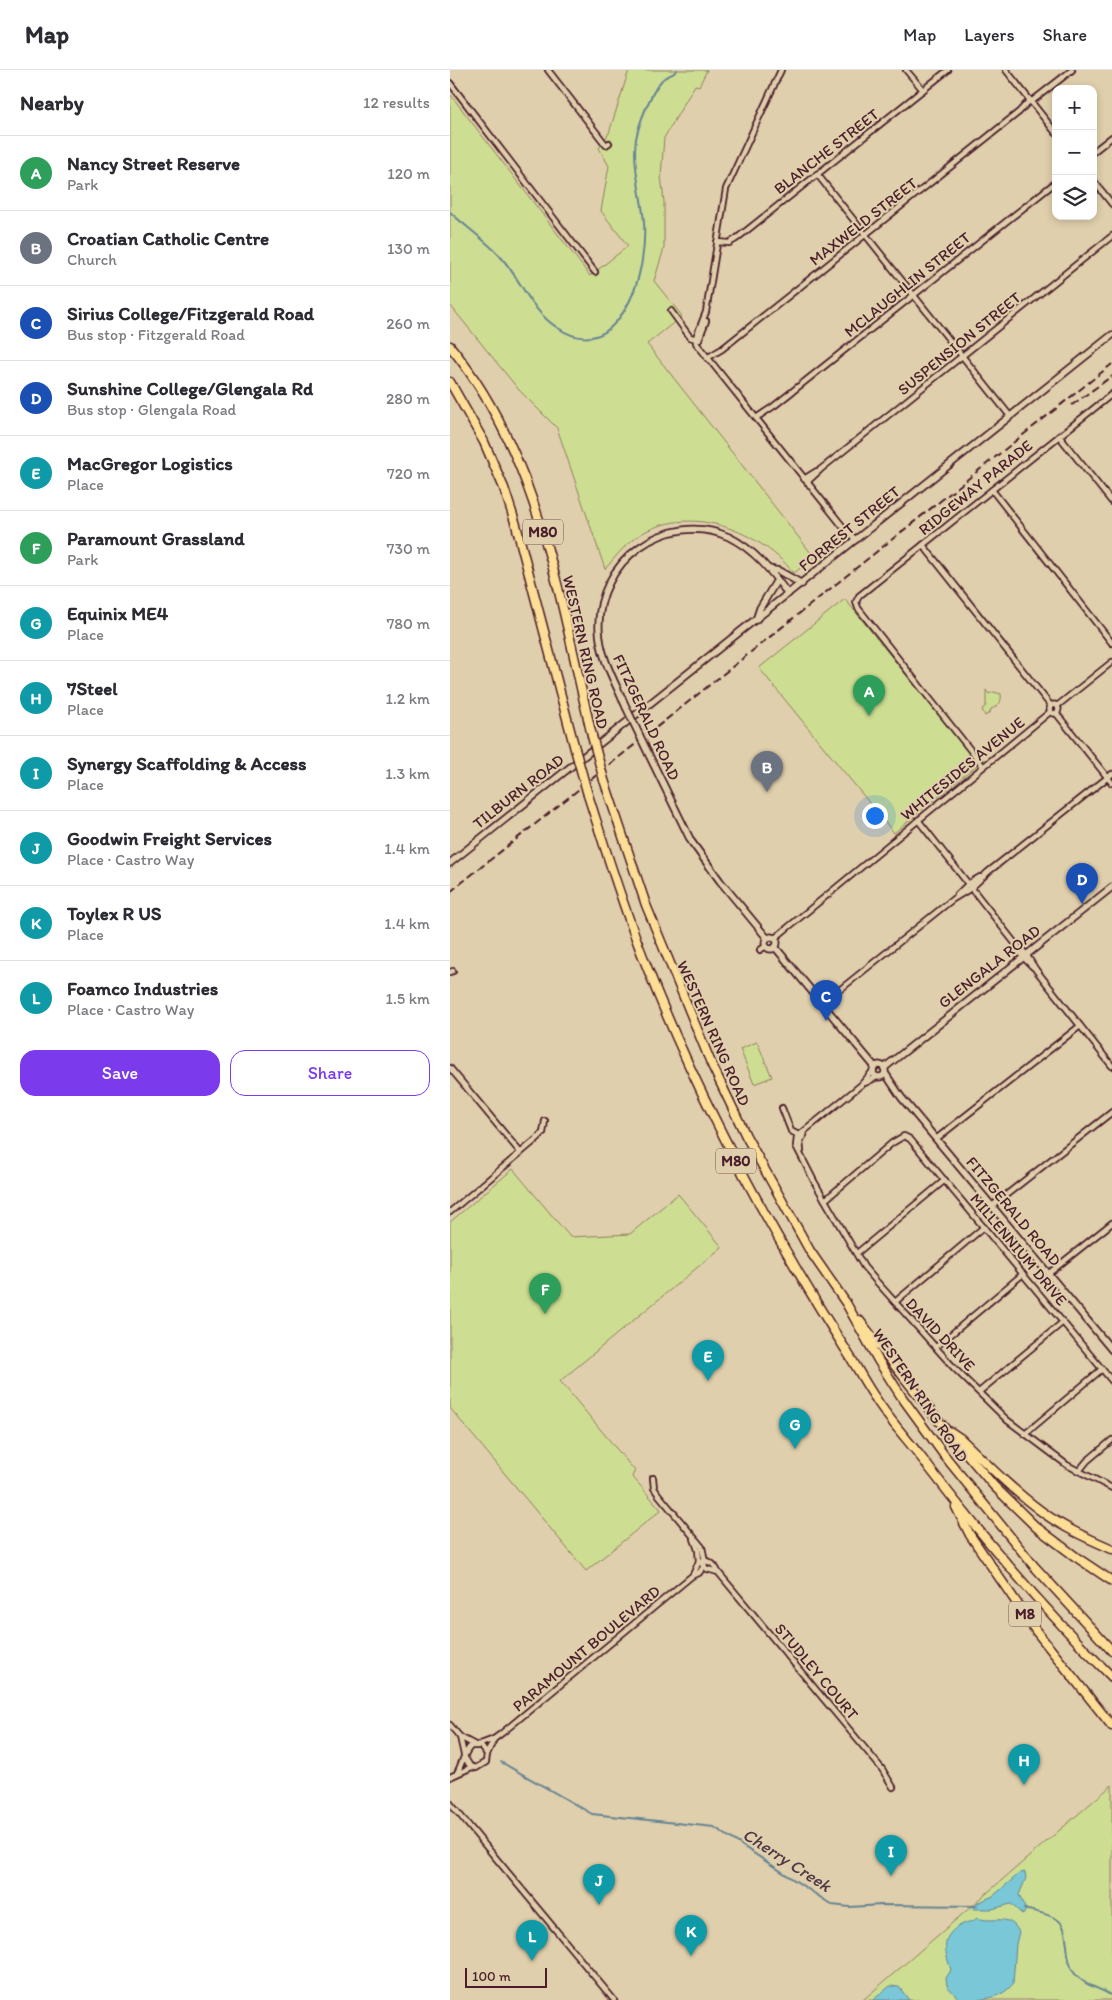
<!DOCTYPE html>
<html lang="en">
<head>
<meta charset="utf-8">
<style>
  :root { --surface:#fff; --page:#f7f7f7; --text:#2b2b33; --muted:#7c7c81; --line:#e1e1e2; --accent:#7c3aed }
  body { margin:0; font-family:Itim,sans-serif; background:var(--page); color:var(--text) }
  .controls { position:absolute; right:15px; top:15px; display:grid; overflow:hidden; border-radius:10px; box-shadow:0 2px 8px #0003 }
  .controls button { width:45px; height:45px; display:grid; place-items:center; padding:0; border:0; border-bottom:1px solid var(--line); background:var(--surface); color:var(--text); font:25px sans-serif }
  .scale { position:absolute; left:15px; bottom:12px; width:82px; box-sizing:border-box; padding-left:5px; border:2px solid #4a1f2b; border-top:0; font-size:14px; line-height:18px; white-space:nowrap; color:#4a1f2b; -webkit-text-stroke:4px #e0cfac; paint-order:stroke }
  .you { position:absolute; left:424px; top:745px; width:18px; height:18px; margin:-12px; border:4px solid #fff; border-radius:50%; background:#1a73e8; box-shadow:0 0 0 8px #1a73e833 }
  .badge { display:grid; place-items:center; width:32px; height:32px; border-radius:50%; background:var(--accent); color:#fff; font-size:16px; font-weight:700 }
  .pin { position:absolute; translate:-50% -41px; filter:drop-shadow(0 1px 2px #0008) }
  .pin::after { content:''; position:absolute; top:26px; width:18px; height:15px; background:inherit; clip-path:polygon(0 0,100% 0,50% 100%) }
  .list { margin:0; padding:0; list-style:none }
  h2 { display:flex; justify-content:space-between; align-items:center; height:65px; margin:0; padding:0 20px; font-size:21px }
  h2 small { font-size:16px; font-weight:400; color:var(--muted) }
  .list li { display:grid; grid-template-columns:32px 1fr auto; gap:15px; align-items:center; box-sizing:border-box; height:75px; padding:0 20px; border-top:1px solid var(--line) }
  .list b { display:block; font-size:19px; white-space:nowrap }
  .list p { margin:0; font-size:16px; white-space:nowrap; color:var(--muted) }
  .list em { font-size:16px; font-style:normal; color:var(--muted) }
  .actions { display:flex; gap:10px; padding:15px 20px }
  .actions a { flex:1; padding:11px 0; border:1px solid var(--accent); border-radius:15px; text-align:center; font-size:18px; color:var(--accent) }
  .actions .main { background:var(--accent); color:#fff }
  .icon { flex:none; width:28px; height:28px; fill:none; stroke:currentColor; stroke-width:2; stroke-linecap:round; stroke-linejoin:round }
  .map { position:relative; flex:none; width:662px; height:1930px; overflow:hidden }
  header { display:flex; align-items:center; gap:30px; box-sizing:border-box; height:70px; padding:0 25px; background:var(--surface); border-bottom:1px solid var(--line) }
  header strong { font-size:24px }
  nav { display:flex; gap:28px; margin-inline-start:auto; font-size:18px }
  main { display:flex }
  aside { flex:1; background:var(--surface) }
  .map>svg:first-child { display:block }
  .green { fill:#cdde92; stroke:#8c7e5e }
  .water { fill:#79c7d7; stroke:#668492 }
  .lines { fill:none; stroke-linecap:round; stroke-linejoin:round }
  .stream { stroke:#668492; stroke-width:2 }
  .minor-casing { stroke:#4a1f2b; stroke-width:8 }
  .tertiary-casing { stroke:#4a1f2b; stroke-width:9 }
  .motorway-casing { stroke:#4a1f2b; stroke-width:11 }
  .minor { stroke:#e0cfac; stroke-width:4.5 }
  .tertiary { stroke:#e0cfac; stroke-width:5.5 }
  .motorway { stroke:#fcde96; stroke-width:8 }
  .rail { stroke:#4a1f2b; stroke-width:2; stroke-dasharray:8 4; stroke-linecap:butt }
  .tertiary-bridge-casing { stroke:#4a1f2b; stroke-width:9; stroke-linecap:butt }
  .motorway-bridge-casing { stroke:#4a1f2b; stroke-width:11; stroke-linecap:butt }
  .tertiary-bridge { stroke:#e0cfac; stroke-width:5.5 }
  .motorway-bridge { stroke:#fcde96; stroke-width:8 }
  .labels { text-anchor:middle; stroke-width:4; stroke-linejoin:round; paint-order:stroke }
  .shield { fill:#e0cfac; stroke:#775452; stroke-width:1 }
  .shield-label { font-size:15px; font-weight:bold; fill:#4a1f2b }
  .street-label { font-size:16px; fill:#4a1f2b; stroke:#e0cfac }
  .water-label { font-size:18px; font-style:italic; fill:#513845; stroke:#e0cfac }
</style>
</head>
<body>
<header>
<strong>Map</strong>
<nav><a>Map</a><a>Layers</a><a>Share</a></nav>
</header>
<main>
<aside>
<h2>Nearby<small>12 results</small></h2>
<ul class="list">
<li><span class="badge" style="background:#2e9e5b">A</span><div><b>Nancy Street Reserve</b><p>Park</p></div><em>120 m</em></li>
<li><span class="badge" style="background:#6b7280">B</span><div><b>Croatian Catholic Centre</b><p>Church</p></div><em>130 m</em></li>
<li><span class="badge" style="background:#1a4fb4">C</span><div><b>Sirius College/Fitzgerald Road</b><p>Bus stop · Fitzgerald Road</p></div><em>260 m</em></li>
<li><span class="badge" style="background:#1a4fb4">D</span><div><b>Sunshine College/Glengala Rd</b><p>Bus stop · Glengala Road</p></div><em>280 m</em></li>
<li><span class="badge" style="background:#0f9aa8">E</span><div><b>MacGregor Logistics</b><p>Place</p></div><em>720 m</em></li>
<li><span class="badge" style="background:#2e9e5b">F</span><div><b>Paramount Grassland</b><p>Park</p></div><em>730 m</em></li>
<li><span class="badge" style="background:#0f9aa8">G</span><div><b>Equinix ME4</b><p>Place</p></div><em>780 m</em></li>
<li><span class="badge" style="background:#0f9aa8">H</span><div><b>7Steel</b><p>Place</p></div><em>1.2 km</em></li>
<li><span class="badge" style="background:#0f9aa8">I</span><div><b>Synergy Scaffolding &amp; Access</b><p>Place</p></div><em>1.3 km</em></li>
<li><span class="badge" style="background:#0f9aa8">J</span><div><b>Goodwin Freight Services</b><p>Place · Castro Way</p></div><em>1.4 km</em></li>
<li><span class="badge" style="background:#0f9aa8">K</span><div><b>Toylex R US</b><p>Place</p></div><em>1.4 km</em></li>
<li><span class="badge" style="background:#0f9aa8">L</span><div><b>Foamco Industries</b><p>Place · Castro Way</p></div><em>1.5 km</em></li>
</ul>
<div class="actions"><a class="main">Save</a><a>Share</a></div>
</aside>
<div class="map">
<svg width="662" height="1930" viewBox="0 0 662 1930">
  <rect width="100%" height="100%" fill="#e0cfac"/>
  <filter id="ink" filterUnits="userSpaceOnUse"><feTurbulence type="fractalNoise" baseFrequency=".02" numOctaves="2"/><feDisplacementMap in="SourceGraphic" scale="10" xChannelSelector="R" yChannelSelector="G"/><feConvolveMatrix kernelMatrix="1 2 1 2 8 2 1 2 1" color-interpolation-filters="sRGB"/></filter>
  <g filter="url(#ink)">
    <g class="green">
      <path d="M179 0H257L249 16 245 15 214 68 211 106 214 132V178L204 211 232 246 197 274 364 487 344 503C307 458 232 430 181 471 171 479 163 490 155 499L107 358 69 320 0 235V24L140 206 178 176 151 141 159 96 149 78 159 63Z"/>
      <polygon points="395,529 528,694 444,763 309,598"/>
      <path d="M536 620 539 624 544 622 551 624C552 632 549 636 541 639L540 643 535 646 532 639 536 636Z"/>
      <polygon points="307,972 322,1007 304,1014 290,979"/>
      <polygon points="63,1099 120,1167 180,1164 228,1124 272,1177 110,1311 185,1401 182,1406 211,1440 136,1501 0,1338 0,1152"/>
      <polygon points="662,1715 662,1930 413,1930"/>
    </g>
    <g class="water">
      <polygon points="575,1802 576,1808 569,1825 576,1840 573,1845 561,1834 542,1839 523,1839 527,1833 543,1826 570,1803"/>
      <path d="M527 1848C544 1854 559 1842 569 1862L566 1874 563 1914C550 1930 530 1930 510 1930L497 1916 496 1908 501 1900C494 1880 490 1865 513 1854 518 1851 522 1853 527 1848Z"/>
      <polygon points="440,1916 449,1917 459,1930 423,1930"/>
    </g>
    <g class="lines">
      <g class="stream">
        <path d="M0 142C16 157 34 169 49 185 71 208 79 240 108 258 124 269 145 272 160 258 187 233 196 188 194 152 192 127 182 94 186 69 189 53 201 22 212 10 216 5 223 6 227 0"/>
        <polyline points="51,1692 142,1744 264,1757 382,1835 400,1837 431,1835 527,1836"/>
        <path d="M574 1839C585 1842 598 1843 608 1850 621 1859 613 1889 625 1904 635 1916 650 1918 662 1926"/>
      </g>
      <defs>
        <g id="minor">
          <polyline points="98,0 156,75 159,73"/>
          <polyline points="331,0 276,119 256,242 246,267 246,273 394,458 406,470"/>
          <polyline points="456,0 473,20"/>
          <polyline points="556,0 606,63"/>
          <polyline points="0,13 145,202"/>
          <polyline points="581,32 622,0"/>
          <polyline points="643,82 662,67"/>
          <polyline points="367,104 560,346"/>
          <polyline points="643,110 662,134"/>
          <polyline points="267,172 279,173 286,169 498,0"/>
          <polyline points="221,241 240,267 249,270"/>
          <polyline points="249,269 256,251"/>
          <polyline points="257,288 272,279 569,42 580,30"/>
          <polyline points="306,348 324,336 606,112"/>
          <polyline points="609,366 662,432"/>
          <polyline points="354,409 367,401"/>
          <polyline points="357,412 371,399 662,166"/>
          <polyline points="542,420 662,573"/>
          <polyline points="473,475 601,636"/>
          <circle cx="604" cy="639" r="4.5"/>
          <polyline points="607,636 662,592"/>
          <polyline points="606,643 662,713"/>
          <polyline points="533,696 408,538 406,532 409,526 662,324"/>
          <polyline points="468,750 564,872 576,884 586,900 662,996"/>
          <polyline points="507,825 518,814 530,807"/>
          <polyline points="325,868 600,642"/>
          <polyline points="566,876 573,887 583,897"/>
          <polyline points="310,880 316,876"/>
          <polyline points="0,902 3,901"/>
          <polyline points="372,934 503,829 521,818 538,802 662,704"/>
          <polyline points="0,998 70,1082"/>
          <polyline points="423,1001 411,1015 347,1067 346,1076 365,1113 414,1197 427,1212 505,1299 557,1350 617,1395 662,1418"/>
          <polyline points="415,1013 427,1007"/>
          <polyline points="332,1038 341,1061 352,1067"/>
          <polyline points="486,1069 630,956"/>
          <polyline points="351,1081 350,1071 354,1065"/>
          <polyline points="375,1130 442,1073 454,1066 460,1069 662,1311"/>
          <polyline points="542,1136 662,1042"/>
          <polyline points="0,1142 88,1068 93,1063 95,1051"/>
          <polyline points="407,1183 495,1110"/>
          <polyline points="598,1204 662,1153"/>
          <polyline points="445,1232 534,1157"/>
          <polyline points="486,1277 573,1204"/>
          <polyline points="529,1322 613,1252"/>
          <polyline points="575,1364 652,1299"/>
          <polyline points="629,1401 637,1391 662,1370"/>
          <polyline points="244,1469 248,1480 249,1491 257,1499 268,1502"/>
          <path d="M249 1491C259 1490 264 1493 268 1502L432 1699 443 1717"/>
          <polyline points="243,1505 249,1491"/>
          <polyline points="0,1655 10,1667 25,1675"/>
          <polyline points="10,1667 14,1685"/>
          <polyline points="28,1675 44,1669 52,1663 243,1505 249,1503 254,1496 255,1491 252,1477 208,1424 204,1418 203,1408"/>
          <polyline points="37,1684 44,1669"/>
          <path d="M7 1703C12 1694 14 1682 21 1676H31L37 1684 36 1692 26 1698 20 1696 15 1688"/>
          <polyline points="0,1707 22,1697"/>
          <polyline points="0,1733 164,1930"/>
        </g>
        <g id="tertiary">
          <polyline points="319,499 329,501 352,514"/>
          <polyline points="306,550 310,538 327,510"/>
          <path d="M176 637C165 612 150 587 149 559 146 492 216 439 279 467 305 480 321 501 338 524"/>
          <polyline points="199,685 241,771 270,811 317,868"/>
          <polyline points="0,793 662,265"/>
          <circle cx="321" cy="873" r="6"/>
          <polyline points="325,877 425,997"/>
          <circle cx="429" cy="1001" r="6"/>
          <polyline points="434,998 662,817"/>
          <polyline points="435,1003 451,1027 662,1280"/>
        </g>
        <g id="motorway">
          <path d="M0 276C90 386 110 532 142 666"/>
          <polyline points="0,312 34,372 54,418 66,455 125,679"/>
          <polyline points="154,710 196,835 261,993 296,1066 360,1181 396,1233 428,1290 451,1326 494,1385 584,1496 662,1581"/>
          <path d="M138 725C156 781 173 837 195 892 249 1031 319 1159 399 1285 408 1299 416 1315 426 1329 440 1351 458 1370 474 1391 532 1467 594 1540 662 1607"/>
          <polyline points="409,1250 487,1349 544,1416 586,1457 626,1487 662,1511"/>
          <path d="M501 1362 510 1368C536 1393 561 1419 591 1441 612 1457 637 1468 662 1479"/>
          <polyline points="506,1437 520,1465 586,1561 662,1656"/>
        </g>
      </defs>
      <use href="#minor" class="minor-casing"/>
      <use href="#tertiary" class="tertiary-casing"/>
      <use href="#motorway" class="motorway-casing"/>
      <use href="#minor" class="minor"/>
      <use href="#tertiary" class="tertiary"/>
      <use href="#motorway" class="motorway"/>
      <g class="rail">
        <polyline points="622,335 662,306"/>
        <polyline points="0,822 662,294"/>
      </g>
      <defs>
        <polyline id="tertiary-bridge" points="176,637 199,685"/>
        <g id="motorway-bridge">
          <polyline points="142,666 154,710"/>
          <polyline points="125,679 138,725"/>
        </g>
      </defs>
      <use href="#tertiary-bridge" class="tertiary-bridge-casing"/>
      <use href="#motorway-bridge" class="motorway-bridge-casing"/>
      <use href="#tertiary-bridge" class="tertiary-bridge"/>
      <use href="#motorway-bridge" class="motorway-bridge"/>
    </g>
  </g>
  <g class="labels">
    <g class="shield">
      <rect x="73" y="449.5" width="40" height="25" rx="4"/>
      <rect x="266" y="1078.5" width="40" height="25" rx="4"/>
      <rect x="559" y="1531.5" width="32" height="25" rx="4"/>
    </g>
    <g class="shield-label">
      <text x="93" y="467">M80</text>
      <text x="286" y="1096">M80</text>
      <text x="575" y="1549">M8</text>
    </g>
    <g class="street-label">
      <text transform="translate(376 81) rotate(-38)" y="6">BLANCHE STREET</text>
      <text transform="translate(413 151) rotate(-38)" y="6">MAXWELD STREET</text>
      <text transform="translate(457 214) rotate(-39)" y="6">MCLAUGHLIN STREET</text>
      <text transform="translate(509 273) rotate(-39)" y="6">SUSPENSION STREET</text>
      <text transform="translate(525 417) rotate(-39)" y="6">RIDGEWAY PARADE</text>
      <text transform="translate(399 458) rotate(-39)" y="6">FORREST STREET</text>
      <text transform="translate(136 582) rotate(77)" y="6">WESTERN RING ROAD</text>
      <text transform="translate(197 647) rotate(65)" y="6">FITZGERALD ROAD</text>
      <text transform="translate(512 698) rotate(-39)" y="6">WHITESIDES AVENUE</text>
      <text transform="translate(68 721) rotate(-38)" y="6">TILBURN ROAD</text>
      <text transform="translate(539 896) rotate(-38)" y="6">GLENGALA ROAD</text>
      <text transform="translate(264 963) rotate(66)" y="6">WESTERN RING ROAD</text>
      <text transform="translate(564 1141) rotate(50)" y="6">FITZGERALD ROAD</text>
      <text transform="translate(569 1179) rotate(50)" y="6">MILLENNIUM DRIVE</text>
      <text transform="translate(491 1264) rotate(47)" y="6">DAVID DRIVE</text>
      <text transform="translate(471 1325) rotate(56)" y="6">WESTERN RING ROAD</text>
      <text transform="translate(136 1578) rotate(-40)" y="6">PARAMOUNT BOULEVARD</text>
      <text transform="translate(367 1601) rotate(50)" y="6">STUDLEY COURT</text>
    </g>
    <g class="water-label">
      <text transform="translate(337 1790) rotate(33)" y="6">Cherry Creek</text>
    </g>
  </g>
</svg>
<div class="controls">
<button>+</button>
<button>−</button>
<button><svg class="icon" aria-label="layers" viewBox="0 0 24 24"><path d="M12 4l9 5-9 5-9-5zM3 14l9 5 9-5"/></svg></button>
</div>
<div class="scale">100 m</div>
<div class="you"></div>
<div class="pin badge" style="left:419px;top:646px;background:#2e9e5b">A</div>
<div class="pin badge" style="left:317px;top:722px;background:#6b7280">B</div>
<div class="pin badge" style="left:376px;top:951px;background:#1a4fb4">C</div>
<div class="pin badge" style="left:632px;top:834px;background:#1a4fb4">D</div>
<div class="pin badge" style="left:258px;top:1311px;background:#0f9aa8">E</div>
<div class="pin badge" style="left:95px;top:1244px;background:#2e9e5b">F</div>
<div class="pin badge" style="left:345px;top:1379px;background:#0f9aa8">G</div>
<div class="pin badge" style="left:574px;top:1715px;background:#0f9aa8">H</div>
<div class="pin badge" style="left:441px;top:1806px;background:#0f9aa8">I</div>
<div class="pin badge" style="left:149px;top:1835px;background:#0f9aa8">J</div>
<div class="pin badge" style="left:241px;top:1886px;background:#0f9aa8">K</div>
<div class="pin badge" style="left:82px;top:1891px;background:#0f9aa8">L</div>
</div>
</main>
</body>
</html>
